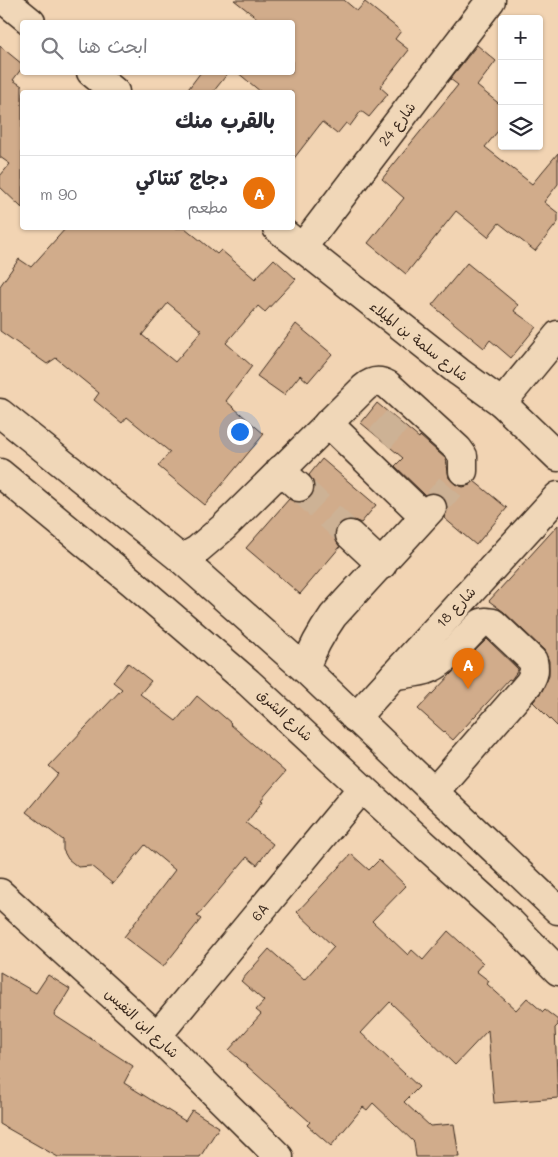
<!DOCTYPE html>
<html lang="ar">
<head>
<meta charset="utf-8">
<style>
  :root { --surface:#fff; --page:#f7f7f7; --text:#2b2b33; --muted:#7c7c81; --line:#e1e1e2; --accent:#3b2a1e }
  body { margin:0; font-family:Mali,"Playpen Sans Arabic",sans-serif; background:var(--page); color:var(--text); direction:rtl }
  .controls { position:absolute; right:15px; top:15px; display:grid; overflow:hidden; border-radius:5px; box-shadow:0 1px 4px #0004 }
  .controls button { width:45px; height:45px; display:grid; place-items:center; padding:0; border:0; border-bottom:1px solid var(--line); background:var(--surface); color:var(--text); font:25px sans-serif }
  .you { position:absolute; left:239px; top:431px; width:18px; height:18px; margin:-12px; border:4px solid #fff; border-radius:50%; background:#1a73e8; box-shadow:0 0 0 8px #1a73e833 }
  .badge { display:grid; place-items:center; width:32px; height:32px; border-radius:50%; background:var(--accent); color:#fff; font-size:16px; font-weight:700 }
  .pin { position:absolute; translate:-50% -41px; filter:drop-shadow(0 1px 2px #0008) }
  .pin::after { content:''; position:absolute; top:26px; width:18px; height:15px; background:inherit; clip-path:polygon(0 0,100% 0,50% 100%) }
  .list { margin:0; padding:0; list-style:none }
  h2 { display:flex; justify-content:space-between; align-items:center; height:65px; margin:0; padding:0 20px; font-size:21px }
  h2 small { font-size:16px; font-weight:400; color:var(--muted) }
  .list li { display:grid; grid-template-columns:32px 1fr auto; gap:15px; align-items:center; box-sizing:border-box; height:75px; padding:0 20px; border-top:1px solid var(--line) }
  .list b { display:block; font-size:19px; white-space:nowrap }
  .list p { margin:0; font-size:16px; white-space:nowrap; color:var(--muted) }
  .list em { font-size:16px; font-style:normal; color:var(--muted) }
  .icon { flex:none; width:28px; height:28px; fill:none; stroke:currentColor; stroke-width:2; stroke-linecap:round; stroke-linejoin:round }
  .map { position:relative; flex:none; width:558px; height:1157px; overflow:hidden; direction:ltr }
  .search { position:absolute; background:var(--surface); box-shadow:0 1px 4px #0004; left:20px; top:20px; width:275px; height:55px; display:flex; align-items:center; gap:12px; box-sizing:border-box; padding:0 18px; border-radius:5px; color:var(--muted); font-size:19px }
  .panel { position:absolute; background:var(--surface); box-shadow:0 1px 4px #0004; left:20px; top:90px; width:275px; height:140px; border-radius:5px; direction:rtl }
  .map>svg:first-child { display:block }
  .building { fill:#d1ac8b; stroke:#3b2a1e; fill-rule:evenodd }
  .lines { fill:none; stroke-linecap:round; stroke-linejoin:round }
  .minor-tunnel { stroke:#cdb295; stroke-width:28; stroke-dasharray:28 14; stroke-linecap:butt }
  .minor-casing { stroke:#3b2a1e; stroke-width:31 }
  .major-casing { stroke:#3b2a1e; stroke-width:31 }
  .minor { stroke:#f0d7b8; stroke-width:28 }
  .major { stroke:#f0d7b8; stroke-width:28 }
  .labels { text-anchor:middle; stroke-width:5; stroke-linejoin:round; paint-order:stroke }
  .street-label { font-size:14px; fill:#3b2a1e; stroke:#f0d7b8 }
</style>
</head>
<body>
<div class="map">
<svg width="558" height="1157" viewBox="0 0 558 1157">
  <rect width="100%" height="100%" fill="#f2d4b3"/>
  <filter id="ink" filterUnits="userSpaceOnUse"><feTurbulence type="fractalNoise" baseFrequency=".02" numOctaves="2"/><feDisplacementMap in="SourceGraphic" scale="10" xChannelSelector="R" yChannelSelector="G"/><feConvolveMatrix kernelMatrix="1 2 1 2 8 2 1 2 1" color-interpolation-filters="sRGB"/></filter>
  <g filter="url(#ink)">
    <g class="building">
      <polygon points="234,0 344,0 357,11 365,2 401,31 395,39 409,50 380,87 388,94 369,117 361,111 350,126 346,123 337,134 322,122 292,161 292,92 261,92 237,72 292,72 292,22 262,22"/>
      <polygon points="477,45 496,61 477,86 502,106 502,126 485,147 532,184 558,153 558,184 544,202 558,213 558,222 535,251 499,223 488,237 456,211 406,274 368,243 404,198 382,179 458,85 450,79"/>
      <polygon points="0,46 22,64 22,68 13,80 22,86 22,208 0,187 0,176 10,164 0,157"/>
      <polygon points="201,72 229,72 213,92 186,92"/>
      <path d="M66 228H185L217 254 221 250 255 279 274 259 296 279 265 312 258 306 226 343 252 366 226 401 264 434 205 505 158 466 170 452 127 417 122 423 94 400 99 393 56 358 47 364 0 331V286L19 259 31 267ZM168 303 202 331 175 362 142 335Z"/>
      <polygon points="467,263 518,305 514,311 536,327 511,358 490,340 484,348 432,305"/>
      <polygon points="296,324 332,354 308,382 300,375 284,395 257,376"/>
      <polygon points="377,403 419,438 420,436 446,459 449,478 455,484 463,487 470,485 474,481 507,508 476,545 444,518 447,511 447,503 443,497 435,493 425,495 395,466 403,458 361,423"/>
      <polygon points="322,459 376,505 361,523 354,520 346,520 338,525 335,532 335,539 340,547 300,594 246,548 289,499 295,502 303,502 311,497 314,491 314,483 309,475"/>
      <polygon points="558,525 558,727 533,702 542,691 549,676 549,661 544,650 504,612 489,601"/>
      <polygon points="487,639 518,669 518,670 511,680 509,679 453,740 418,709 450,675"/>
      <polygon points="128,663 151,681 140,694 176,721 197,696 215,711 216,710 231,723 230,724 285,772 261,800 263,801 246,823 273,844 257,865 247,857 197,916 201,919 163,967 124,937 175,870 145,845 113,884 91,866 78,867 68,859 63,850 63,840 26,812 58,774 49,766 122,689 113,682"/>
      <polygon points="351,854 369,870 379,860 406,886 372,921 408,955 412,950 423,960 448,931 483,963 476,971 489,981 487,984 516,1010 527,998 543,1012 545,1010 558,1020 558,1025 555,1028 558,1098 494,1103 488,1030 455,1065 390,1002 361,1033 419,1087 404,1102 430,1126 454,1124 459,1157 416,1157 414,1142 373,1103 367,1110 363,1107 331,1146 307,1125 310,1122 229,1050 261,1014 256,1010 264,1001 241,981 269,949 304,980 334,947 297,912"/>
      <polygon points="0,972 36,993 48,975 70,989 54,1015 133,1066 124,1083 185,1121 192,1110 219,1127 200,1157 58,1157 0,1124"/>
    </g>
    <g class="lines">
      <g class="minor-tunnel">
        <polyline points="380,439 397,420"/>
        <polyline points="299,487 350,535"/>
        <polyline points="432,508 463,471"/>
      </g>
      <defs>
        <g id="minor">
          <polyline points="4,0 31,22"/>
          <polyline points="91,72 115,92"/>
          <polyline points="277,228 459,372 502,403 558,457"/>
          <polyline points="302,248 491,0"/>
          <polyline points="502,403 558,335"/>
          <polyline points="328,423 424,516"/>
          <polyline points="280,470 299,487"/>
          <polyline points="350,535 382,565"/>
          <path d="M181 559 197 550 224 527 364 388C372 381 379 380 388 385L458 449 463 456V471"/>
          <path d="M305 669C312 649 321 633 333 616L432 508"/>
          <path d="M394 675C405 674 416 673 426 670 446 664 465 637 481 623L485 622 493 623 533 661C535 670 534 675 529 683L434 792"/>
          <polyline points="355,718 558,496"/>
          <polyline points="0,893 157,1036 279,1157"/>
          <polyline points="157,1036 362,788"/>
        </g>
        <g id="major">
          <polyline points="0,413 181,559 305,669 558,910"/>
          <polyline points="0,473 132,582 248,682 362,788 511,923 558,971"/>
        </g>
      </defs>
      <use href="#minor" class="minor-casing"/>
      <use href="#major" class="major-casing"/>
      <use href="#minor" class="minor"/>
      <use href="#major" class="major"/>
    </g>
  </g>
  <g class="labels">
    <g class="street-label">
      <text transform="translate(397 124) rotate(-53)" y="5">شارع 24</text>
      <text transform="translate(419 341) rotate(38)" y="5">شارع سلمة بن الميلاء</text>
      <text transform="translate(456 607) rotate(-47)" y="5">شارع 18</text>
      <text transform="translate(285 715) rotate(43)" y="5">شارع الشرق</text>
      <text transform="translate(260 912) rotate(-51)" y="5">6A</text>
      <text transform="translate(142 1023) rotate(43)" y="5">شارع ابن النفيس</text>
    </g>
  </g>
</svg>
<div class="controls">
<button>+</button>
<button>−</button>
<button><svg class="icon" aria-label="layers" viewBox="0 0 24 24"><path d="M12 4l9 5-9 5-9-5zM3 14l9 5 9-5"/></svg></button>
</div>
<div class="you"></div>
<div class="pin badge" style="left:468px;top:689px;background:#e8710a">A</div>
<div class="search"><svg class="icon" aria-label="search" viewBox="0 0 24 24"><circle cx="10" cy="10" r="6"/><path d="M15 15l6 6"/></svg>ابحث هنا</div>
<section class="panel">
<h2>بالقرب منك<small></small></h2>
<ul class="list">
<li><span class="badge" style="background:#e8710a">A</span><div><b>دجاج كنتاكي</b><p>مطعم</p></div><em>90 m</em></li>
</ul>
</section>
</div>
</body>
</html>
